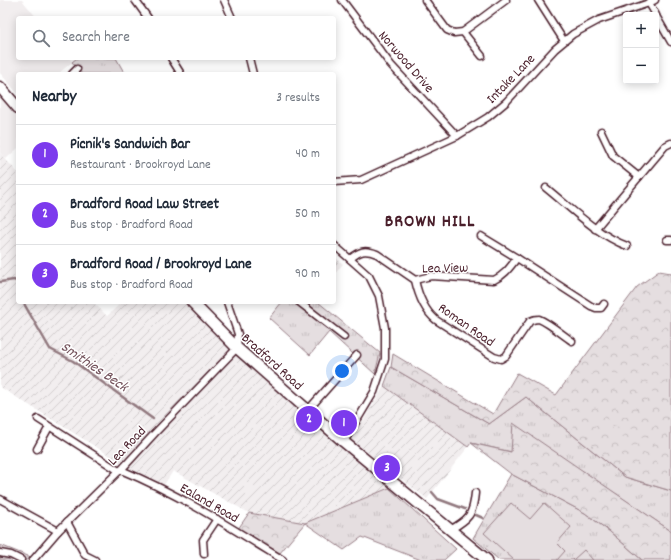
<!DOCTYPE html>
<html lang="en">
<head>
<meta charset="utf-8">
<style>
  :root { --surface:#fff; --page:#f2f2f3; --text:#1f2937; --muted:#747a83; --line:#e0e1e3; --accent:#7c3aed }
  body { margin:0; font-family:Dekko,sans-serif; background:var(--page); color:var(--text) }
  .controls { position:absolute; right:12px; top:12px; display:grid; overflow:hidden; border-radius:4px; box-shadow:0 2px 10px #0003 }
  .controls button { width:36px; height:36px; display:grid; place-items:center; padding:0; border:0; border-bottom:1px solid var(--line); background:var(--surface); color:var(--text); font:20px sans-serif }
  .you { position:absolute; left:342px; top:371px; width:14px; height:14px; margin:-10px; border:3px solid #fff; border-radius:50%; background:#1a73e8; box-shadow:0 0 0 6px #1a73e833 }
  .badge { display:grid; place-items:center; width:26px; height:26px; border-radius:50%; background:var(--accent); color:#fff; font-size:13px; font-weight:700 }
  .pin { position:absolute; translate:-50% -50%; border:2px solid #fff; box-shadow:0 1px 4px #0006 }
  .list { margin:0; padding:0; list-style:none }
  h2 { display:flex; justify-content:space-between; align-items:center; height:52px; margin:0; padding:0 16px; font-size:17px }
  h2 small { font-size:13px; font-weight:400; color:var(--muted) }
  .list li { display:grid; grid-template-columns:26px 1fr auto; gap:12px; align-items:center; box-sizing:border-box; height:60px; padding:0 16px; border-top:1px solid var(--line) }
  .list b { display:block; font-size:15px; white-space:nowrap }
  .list p { margin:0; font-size:13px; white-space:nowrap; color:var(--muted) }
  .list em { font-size:13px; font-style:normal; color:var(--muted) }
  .icon { flex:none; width:22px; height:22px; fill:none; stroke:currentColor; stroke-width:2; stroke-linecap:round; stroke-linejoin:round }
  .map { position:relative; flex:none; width:671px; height:560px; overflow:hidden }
  .search { position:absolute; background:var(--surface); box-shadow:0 2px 10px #0003; left:16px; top:16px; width:320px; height:44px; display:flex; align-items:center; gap:10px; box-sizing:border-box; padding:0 14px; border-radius:4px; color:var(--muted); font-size:15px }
  .panel { position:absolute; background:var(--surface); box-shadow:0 2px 10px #0003; left:16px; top:72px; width:320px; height:232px; border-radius:4px }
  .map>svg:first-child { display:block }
  .built { fill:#f2eeef }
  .industrial { fill:url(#industrial-furrows) }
  .grass { fill:url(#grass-tufts); stroke:#987e86 }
  .forest { fill:url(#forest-crowns); stroke:#987e86 }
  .garden { fill:#e5dee0; stroke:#987e86 }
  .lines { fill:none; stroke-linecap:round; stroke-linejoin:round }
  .stream { stroke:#91787e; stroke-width:2.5 }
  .street-casing { stroke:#4a1f2b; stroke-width:9 }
  .primary-casing { stroke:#4a1f2b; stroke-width:13 }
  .street { stroke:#fff; stroke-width:6 }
  .primary { stroke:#fff; stroke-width:10 }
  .labels { text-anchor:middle; stroke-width:3; stroke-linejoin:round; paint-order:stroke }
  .street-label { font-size:14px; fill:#4a1f2b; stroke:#fff }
  .water-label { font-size:15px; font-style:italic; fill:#74535c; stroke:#fff }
  .district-label { font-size:18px; font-weight:bold; letter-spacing:1px; fill:#4a1f2b; stroke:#fff }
</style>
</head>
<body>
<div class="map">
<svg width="671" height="560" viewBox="0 0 671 560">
  <defs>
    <pattern id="industrial-furrows" width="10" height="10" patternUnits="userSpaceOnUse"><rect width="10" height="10" fill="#f2eeef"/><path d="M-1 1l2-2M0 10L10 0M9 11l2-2" fill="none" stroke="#d1cccd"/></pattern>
    <pattern id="grass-tufts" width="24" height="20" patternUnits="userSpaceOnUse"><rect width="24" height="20" fill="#e5dee0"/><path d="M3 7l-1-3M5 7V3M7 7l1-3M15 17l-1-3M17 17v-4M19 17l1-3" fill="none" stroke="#c6bec0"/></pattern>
    <pattern id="forest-crowns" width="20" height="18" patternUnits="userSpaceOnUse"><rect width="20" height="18" fill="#e5dee0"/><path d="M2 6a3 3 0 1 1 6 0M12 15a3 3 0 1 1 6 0" fill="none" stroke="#c6bec0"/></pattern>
  </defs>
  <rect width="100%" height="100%" fill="#fff"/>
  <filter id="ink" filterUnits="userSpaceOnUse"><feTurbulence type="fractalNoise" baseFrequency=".025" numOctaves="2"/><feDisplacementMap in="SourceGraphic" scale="8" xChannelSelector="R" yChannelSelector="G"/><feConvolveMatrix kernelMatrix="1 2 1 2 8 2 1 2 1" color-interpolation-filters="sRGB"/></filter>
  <g filter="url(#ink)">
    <g class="built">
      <polygon points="0,0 22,0 37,18 18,18 18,58 69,58 72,62 58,74 18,74 18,94 0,73"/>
      <polygon points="0,96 18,117 18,148 6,159 0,153"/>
    </g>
    <g class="industrial">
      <polygon points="0,153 18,173 18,302 93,302 107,316 122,302 185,302 226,345 389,488 305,523 249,513 173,471 164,485 128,467 0,387"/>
      <polygon points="334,256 343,264 334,275"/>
      <polygon points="384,386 468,447 427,499 352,440"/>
    </g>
    <g class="grass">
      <polygon points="77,58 116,58 125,74 82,74 72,62"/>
      <polygon points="282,302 318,302 380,353 375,374 329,332 310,355 269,318"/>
      <polygon points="391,367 489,424 526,397 625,477 671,491 671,531 513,424 512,452 471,443 468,447 384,386"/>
      <polygon points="511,474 585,513 609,531 642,560 499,560 473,538"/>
      <polygon points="389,488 456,549 444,560 421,560 362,537 344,550 305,523"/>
      <polygon points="0,545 28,556 28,560 0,560"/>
    </g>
    <g class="forest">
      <polygon points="659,271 671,273 671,491 625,477 526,397 489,424 391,367 393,354 493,414 517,373 556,395 637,287"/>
      <polygon points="513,423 671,531 671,560 642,560 609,531 585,513 511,474 471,443 511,452"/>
      <polygon points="249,513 305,523 280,553 238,529"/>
    </g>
    <g class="garden">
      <polygon points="511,503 530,519 544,503 571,527 557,543 565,551 557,560 514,560 484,533"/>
      <polygon points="584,550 593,560 573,560"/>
    </g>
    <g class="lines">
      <g class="stream">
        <polyline points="0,282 14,280 18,282"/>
        <polyline points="23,302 50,349 73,361 153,419"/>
        <polyline points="387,464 391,462 396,463"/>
        <polyline points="432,492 438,499 465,509"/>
        <polyline points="476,515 483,518"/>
      </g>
      <defs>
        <g id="street">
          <polyline points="135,0 148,18"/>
          <polyline points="224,0 232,18"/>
          <polyline points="342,0 391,65 457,136"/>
          <polyline points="425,0 447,30 454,33 463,32 506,0"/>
          <polyline points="538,0 564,41"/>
          <polyline points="649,3 656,15"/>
          <polyline points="656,16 671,42"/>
          <polyline points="463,32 482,56"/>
          <polyline points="171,58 181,74"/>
          <polyline points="249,58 253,74"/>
          <polyline points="72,74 77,69"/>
          <polyline points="601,131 613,156 639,177"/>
          <polyline points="334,182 361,180 457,136 488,117 506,102 555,49 573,34 599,20 649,3 655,0"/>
          <path d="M546 188C571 208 596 234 627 246"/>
          <polyline points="595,229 665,146 671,143"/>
          <polyline points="481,236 517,258 591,306 596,308 601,308 604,304"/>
          <polyline points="667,240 671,240"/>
          <polyline points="334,245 369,276 379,296 385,328 385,359 374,392 344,442"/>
          <path d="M350 259C360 251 364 249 377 254L415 280 431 276 494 280C505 275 510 267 517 258"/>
          <path d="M415 280C418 294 424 310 436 320L494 357 501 359 506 356 530 321C532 320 536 319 539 319 549 323 563 335 572 341"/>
          <polyline points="299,302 344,337"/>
          <polyline points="308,410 357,355"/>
          <polyline points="38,419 119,471"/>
          <polyline points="37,449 49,427"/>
          <path d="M121 470C179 494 230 527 283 560"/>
          <polyline points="0,499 58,531"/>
          <polyline points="67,522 85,555 95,560"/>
          <path d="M450 530C469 519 473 515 475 493"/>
          <polyline points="0,553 11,555 21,560"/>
          <polyline points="204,554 203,540 217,519"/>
          <polyline points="33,560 58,531 119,471 121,470 155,433 237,348 238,334 227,302"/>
        </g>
        <g id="primary">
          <polyline points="0,87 18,108"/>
          <polyline points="192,302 237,348 344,442 487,560"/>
        </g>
      </defs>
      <use href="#street" class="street-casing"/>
      <use href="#primary" class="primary-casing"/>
      <use href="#street" class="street"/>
      <use href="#primary" class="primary"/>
    </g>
  </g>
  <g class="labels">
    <g class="street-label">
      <text transform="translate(407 61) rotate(49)" y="5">Norwood Drive</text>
      <text transform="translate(510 78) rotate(-46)" y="5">Intake Lane</text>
      <text transform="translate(445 267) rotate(-1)" y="5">Lea View</text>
      <text transform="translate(467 324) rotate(35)" y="5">Roman Road</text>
      <text transform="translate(273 361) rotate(42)" y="5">Bradford Road</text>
      <text transform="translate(126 445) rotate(-46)" y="5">Lea Road</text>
      <text transform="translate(210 502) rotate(30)" y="5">Ealand Road</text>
    </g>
    <g class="water-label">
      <text transform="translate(95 366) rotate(34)" y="5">Smithies Beck</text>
    </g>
    <g class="district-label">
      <text x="430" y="226">BROWN HILL</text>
    </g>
  </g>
</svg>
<div class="controls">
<button>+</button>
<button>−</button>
</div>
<div class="you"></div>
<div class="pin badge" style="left:344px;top:423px">1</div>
<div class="pin badge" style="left:309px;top:419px">2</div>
<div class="pin badge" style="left:387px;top:468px">3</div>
<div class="search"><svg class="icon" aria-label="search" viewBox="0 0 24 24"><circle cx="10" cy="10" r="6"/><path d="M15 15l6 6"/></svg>Search here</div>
<section class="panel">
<h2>Nearby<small>3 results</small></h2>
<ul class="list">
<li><span class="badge">1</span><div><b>Picnik's Sandwich Bar</b><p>Restaurant · Brookroyd Lane</p></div><em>40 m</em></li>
<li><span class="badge">2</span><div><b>Bradford Road Law Street</b><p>Bus stop · Bradford Road</p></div><em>50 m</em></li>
<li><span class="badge">3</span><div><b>Bradford Road / Brookroyd Lane</b><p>Bus stop · Bradford Road</p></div><em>90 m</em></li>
</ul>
</section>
</div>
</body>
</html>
